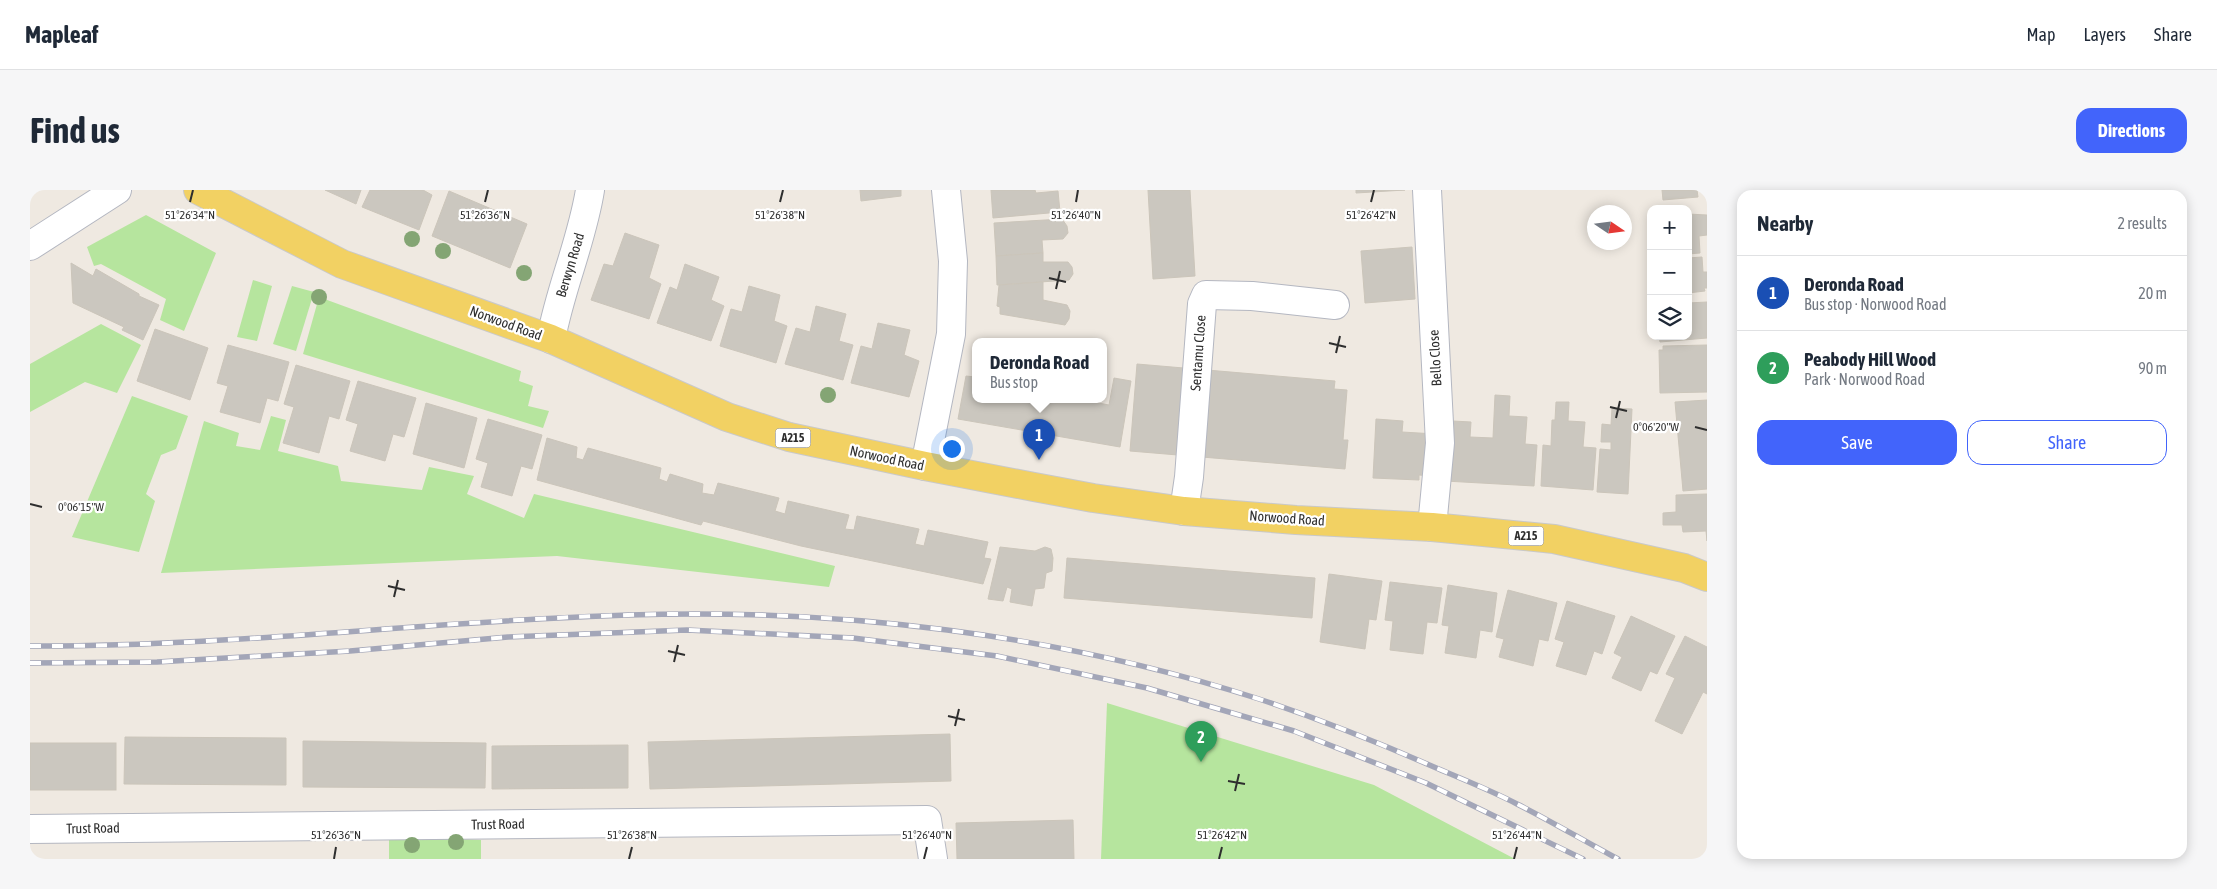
<!DOCTYPE html>
<html lang="en">
<head>
<meta charset="utf-8">
<style>
  :root { --surface:#fff; --page:#f6f6f7; --text:#1f2937; --muted:#747a83; --line:#e0e1e3; --accent:#4264fb }
  body { margin:0; font-family:"Asap Condensed",sans-serif; background:var(--page); color:var(--text) }
  .controls { position:absolute; right:15px; top:15px; display:grid; overflow:hidden; border-radius:10px; box-shadow:0 2px 12px #0003 }
  .controls button { width:45px; height:45px; display:grid; place-items:center; padding:0; border:0; border-bottom:1px solid var(--line); background:var(--surface); color:var(--text); font:25px sans-serif }
  .compass { position:absolute; left:1557px; top:15px; width:45px; height:45px; border-radius:50%; background:var(--surface); box-shadow:0 2px 12px #0003; rotate:103deg }
  .you { position:absolute; left:921px; top:258px; width:18px; height:18px; margin:-12px; border:4px solid #fff; border-radius:50%; background:#1a73e8; box-shadow:0 0 0 8px #1a73e833 }
  .badge { display:grid; place-items:center; width:32px; height:32px; border-radius:50%; background:var(--accent); color:#fff; font-size:16px; font-weight:700 }
  .pin { position:absolute; translate:-50% -41px; filter:drop-shadow(0 1px 2px #0008) }
  .pin::after { content:''; position:absolute; top:26px; width:18px; height:15px; background:inherit; clip-path:polygon(0 0,100% 0,50% 100%) }
  .popup { position:absolute; left:942px; top:148px; width:135px; height:65px; box-sizing:border-box; display:grid; place-content:center; border-radius:10px; background:var(--surface); filter:drop-shadow(0 1px 4px #0005); font-size:16px; white-space:nowrap; color:var(--muted) }
  .popup b { font-size:19px; color:var(--text) }
  .popup::after { content:''; position:absolute; left:50%; top:100%; margin-left:-10px; border:10px solid transparent; border-top-color:var(--surface) }
  .list { margin:0; padding:0; list-style:none }
  h2 { display:flex; justify-content:space-between; align-items:center; height:65px; margin:0; padding:0 20px; font-size:21px }
  h2 small { font-size:16px; font-weight:400; color:var(--muted) }
  .list li { display:grid; grid-template-columns:32px 1fr auto; gap:15px; align-items:center; box-sizing:border-box; height:75px; padding:0 20px; border-top:1px solid var(--line) }
  .list b { display:block; font-size:19px; white-space:nowrap }
  .list p { margin:0; font-size:16px; white-space:nowrap; color:var(--muted) }
  .list em { font-size:16px; font-style:normal; color:var(--muted) }
  .actions { display:flex; gap:10px; padding:15px 20px }
  .actions a { flex:1; padding:11px 0; border:1px solid var(--accent); border-radius:15px; text-align:center; font-size:18px; color:var(--accent) }
  .actions .main { background:var(--accent); color:#fff }
  .icon { flex:none; width:28px; height:28px; fill:none; stroke:currentColor; stroke-width:2; stroke-linecap:round; stroke-linejoin:round }
  .map { position:relative; flex:none; width:1677px; height:669px; overflow:hidden; border-radius:15px }
  header { display:flex; align-items:center; gap:30px; box-sizing:border-box; height:70px; padding:0 25px; background:var(--surface); border-bottom:1px solid var(--line) }
  header strong { font-size:24px }
  nav { display:flex; gap:28px; margin-inline-start:auto; font-size:18px }
  .intro { display:flex; align-items:center; justify-content:space-between; box-sizing:border-box; height:120px; padding:0 30px }
  h1 { margin:0; font-size:35px }
  .button { padding:12px 22px; border-radius:15px; background:var(--accent); color:#fff; font-size:18px; font-weight:700 }
  main { display:flex; gap:30px; padding:0 30px }
  aside { flex:1; background:var(--surface); border-radius:15px; box-shadow:0 2px 12px #0003 }
  .map>svg:first-child { display:block }
  .green { fill:#b6e59e }
  .building { fill:#cbc7bf; stroke:#cbc5ba }
  .lines { fill:none; stroke-linecap:round; stroke-linejoin:round }
  .street-casing { stroke:#b4b7c1; stroke-width:30 }
  .primary-casing { stroke:#c9c9c9; stroke-width:30 }
  .street { stroke:#fff; stroke-width:28 }
  .primary { stroke:#f2d163; stroke-width:28 }
  .rail-casing { stroke:#a3a6b8; stroke-width:5.5 }
  .rail { stroke:#fff; stroke-width:4; stroke-dasharray:11; stroke-linecap:butt }
  .tree { fill:#84a574 }
  .ticks { fill:none; stroke:#2e2e2e; stroke-width:2 }
  .labels { text-anchor:middle; stroke-width:4.5; stroke-linejoin:round; paint-order:stroke }
  .shield { fill:#fff; stroke:#6d6d6d; stroke-width:1 }
  .shield-label { font-size:12px; font-weight:bold; fill:#2e2e2e }
  .street-label { font-size:14px; fill:#2e2e2e; stroke:#fff }
  .ticks-label { font-size:12px; text-anchor:middle; fill:#2e2e2e; stroke:#fff; stroke-width:4.5; stroke-linejoin:round; paint-order:stroke }
</style>
</head>
<body>
<header>
<strong>Mapleaf</strong>
<nav><a>Map</a><a>Layers</a><a>Share</a></nav>
</header>
<div class="intro"><h1>Find us</h1><a class="button">Directions</a></div>
<main>
<div class="map">
<svg width="1677" height="669" viewBox="0 0 1677 669">
  <rect width="100%" height="100%" fill="#efe9e1"/>
  <g class="green">
    <polygon points="116,25 186,63 154,141 130,130 136,109 71,74 64,76 57,57"/>
    <polygon points="223,90 242,96 227,151 207,147"/>
    <polygon points="262,96 284,102 266,161 243,154"/>
    <polygon points="289,107 491,181 489,191 503,196 498,216 519,221 513,238 273,164"/>
    <polygon points="71,134 111,155 87,203 55,192 0,222 0,174"/>
    <polygon points="102,206 158,226 146,259 131,265 116,304 125,311 109,362 42,347"/>
    <polygon points="241,226 256,230 248,261 308,276 311,291 392,300 399,277 444,286 437,304 494,328 504,304 805,376 799,397 527,366 131,383 174,231 209,243 206,256 230,260"/>
    <polygon points="1077,513 1344,595 1485,669 1071,669"/>
    <polygon points="359,647 451,650 451,669 359,669"/>
  </g>
  <g class="building">
    <polygon points="295,0 331,0 326,14"/>
    <polygon points="340,0 393,0 402,5 389,40 332,17"/>
    <polygon points="830,0 871,0 871,6 831,11"/>
    <polygon points="961,0 1005,0 1006,3 1028,1 1030,22 963,28"/>
    <polygon points="1118,0 1160,0 1165,86 1123,89"/>
    <polygon points="1326,0 1375,0 1326,3"/>
    <polygon points="1632,0 1667,0 1668,7 1633,10"/>
    <polygon points="419,1 497,34 480,78 402,46"/>
    <polygon points="1658,24 1677,25 1677,45 1669,46 1670,63 1658,64"/>
    <polygon points="1032,29 1037,36 1038,43 1033,49 1012,50 1013,63 966,66 964,33"/>
    <polygon points="595,43 629,55 619,88 631,94 619,129 561,110 574,74 583,76"/>
    <polygon points="1382,57 1385,109 1335,113 1331,61"/>
    <polygon points="1013,63 1013,72 1038,72 1042,77 1043,84 1039,90 967,95 966,66"/>
    <polygon points="1672,67 1673,82 1677,82 1677,98 1674,98 1675,101 1658,103 1658,68"/>
    <polygon points="41,73 63,86 66,79 109,104 109,106 129,115 113,150 92,140 94,137 43,113"/>
    <polygon points="655,74 689,87 681,110 694,116 681,151 627,133 640,97 647,100"/>
    <polygon points="1013,92 1013,110 1037,115 1040,121 1039,129 1035,135 970,124 970,117 967,116 969,95"/>
    <polygon points="719,96 750,105 744,131 757,136 746,173 690,156 701,119 712,122"/>
    <polygon points="1677,112 1677,148 1630,152 1629,146 1658,146 1658,113"/>
    <polygon points="786,116 816,124 809,151 823,155 813,190 755,174 766,138 780,142"/>
    <polygon points="848,133 880,140 874,165 889,171 879,207 821,193 831,156 842,159"/>
    <polygon points="125,139 178,158 160,210 107,191"/>
    <polygon points="198,155 259,172 248,211 237,208 230,233 190,222 198,196 187,193"/>
    <polygon points="1677,155 1677,202 1630,203 1629,160 1633,160 1633,156"/>
    <polygon points="1107,174 1305,191 1304,199 1317,200 1313,250 1318,250 1315,279 1100,261"/>
    <polygon points="266,175 320,191 309,229 299,226 289,263 253,253 264,217 254,214"/>
    <polygon points="936,186 945,187 945,209 1063,209 1063,212 1079,215 1084,188 1101,191 1090,257 928,229"/>
    <polygon points="328,191 386,208 374,247 363,244 355,271 320,261 328,234 316,230"/>
    <polygon points="1465,205 1480,206 1479,226 1497,227 1495,254 1507,255 1504,296 1415,291 1415,287 1389,285 1389,290 1343,288 1346,229 1373,231 1372,242 1422,245 1423,231 1441,232 1440,247 1463,248"/>
    <polygon points="1677,210 1677,299 1653,301 1645,212"/>
    <polygon points="1526,212 1539,212 1538,231 1555,232 1553,257 1566,258 1563,300 1511,296 1513,255 1521,256 1522,230 1525,230"/>
    <polygon points="396,213 447,228 434,278 383,264"/>
    <polygon points="1582,218 1602,219 1598,304 1567,302 1570,259 1581,260 1581,252 1571,252 1572,234 1581,235"/>
    <polygon points="458,229 512,245 502,279 491,276 482,306 451,297 458,273 446,269"/>
    <polygon points="517,248 547,257 546,268 553,270 558,258 631,278 629,289 637,292 640,284 673,294 672,303 684,305 688,293 749,308 745,321 755,324 758,311 819,325 815,339 824,340 827,326 889,339 885,354 894,356 898,340 958,352 954,368 961,369 953,394 771,356 673,331 671,335 507,290"/>
    <polygon points="1677,304 1677,351 1676,341 1653,342 1652,335 1633,335 1633,323 1646,322 1646,305"/>
    <polygon points="970,357 1005,361 1015,357 1021,359 1023,368 1022,381 1016,383 1014,398 1005,399 1002,416 980,412 982,399 977,397 973,411 958,409"/>
    <polygon points="1037,368 1285,388 1282,428 1034,408"/>
    <polygon points="1299,384 1352,391 1346,430 1339,429 1335,459 1290,452"/>
    <polygon points="1360,392 1412,398 1407,433 1397,432 1393,464 1360,460 1363,431 1355,430"/>
    <polygon points="1418,395 1467,403 1462,442 1450,440 1446,468 1415,463 1419,436 1412,435"/>
    <polygon points="1478,400 1527,413 1518,451 1509,449 1503,476 1469,467 1474,449 1466,447"/>
    <polygon points="1537,411 1585,426 1572,464 1564,461 1556,485 1526,476 1534,452 1525,449"/>
    <polygon points="1601,426 1645,446 1627,484 1620,481 1611,501 1582,488 1592,467 1584,463"/>
    <polygon points="1655,446 1677,457 1677,504 1673,502 1652,544 1625,531 1645,488 1636,484"/>
    <polygon points="920,544 921,591 620,599 618,552"/>
    <polygon points="95,547 256,548 256,595 94,594"/>
    <polygon points="273,551 456,553 455,598 273,597"/>
    <rect x="0" y="553" width="86" height="47"/>
    <polygon points="598,555 598,598 462,599 462,556"/>
    <polygon points="1043,630 1044,669 927,669 926,633"/>
  </g>
  <g class="lines">
    <defs>
      <g id="street">
        <polyline points="1397,0 1410,253 1402,337"/>
        <polyline points="0,56 87,0"/>
        <path d="M521 149C530 99 552 51 560 0"/>
        <polyline points="895,276 921,144 923,71 916,0"/>
        <polyline points="1154,321 1159,287 1172,114 1176,105 1222,106 1305,115"/>
        <polyline points="0,639 897,630 903,669"/>
      </g>
      <polyline id="primary" points="168,0 312,74 521,149 697,227 759,247 895,276 1004,297 1063,308 1154,321 1266,330 1402,337 1524,349 1654,378 1677,387"/>
    </defs>
    <use href="#street" class="street-casing"/>
    <use href="#primary" class="primary-casing"/>
    <use href="#street" class="street"/>
    <use href="#primary" class="primary"/>
    <defs>
      <g id="rail">
        <path d="M0 456C200 457 398 431 598 425 809 418 1028 444 1229 509 1289 529 1347 552 1404 577 1432 589 1460 600 1487 614 1521 631 1554 651 1588 669"/>
        <polyline points="0,473 127,472 320,461 478,447 657,440 823,448 967,466 1117,498 1264,541 1396,593 1553,669"/>
      </g>
    </defs>
    <use href="#rail" class="rail-casing"/>
    <use href="#rail" class="rail"/>
  </g>
  <g class="tree">
    <circle cx="382" cy="49" r="8"/>
    <circle cx="413" cy="61" r="8"/>
    <circle cx="494" cy="83" r="8"/>
    <circle cx="289" cy="107" r="8"/>
    <circle cx="798" cy="205" r="8"/>
    <circle cx="426" cy="652" r="8"/>
    <circle cx="382" cy="655" r="8"/>
  </g>
  <path class="ticks" d="M160 12 163 0M455 12 458 0M750 12 753 0M1046 12 1048 0M1341 12 1344 0M1019 88 1036 92M1026 99 1030 81M1299 153 1316 157M1306 163 1310 146M1580 217 1597 221M1586 228 1590 211M1665 237 1677 240M0 314 12 317M358 396 375 400M364 407 368 390M638 461 655 465M644 472 648 455M918 526 935 530M925 536 929 519M1198 591 1215 594M1205 601 1209 584M304 669 306 657M599 669 602 657M894 669 897 657M1189 669 1192 657M1484 669 1487 657"/>
  <g class="labels">
    <g class="shield">
      <rect x="745.5" y="238.5" width="35" height="19" rx="4"/>
      <rect x="1478.5" y="336.5" width="35" height="19" rx="4"/>
    </g>
    <g class="shield-label">
      <text x="763" y="252">A215</text>
      <text x="1496" y="350">A215</text>
    </g>
    <g class="street-label">
      <text transform="translate(540 75) rotate(-73)" y="5">Berwyn Road</text>
      <text transform="translate(476 133) rotate(20)" y="5">Norwood Road</text>
      <text transform="translate(1168 163) rotate(-86)" y="5">Sentamu Close</text>
      <text transform="translate(1405 168) rotate(-93)" y="5">Bello Close</text>
      <text transform="translate(857 268) rotate(12)" y="5">Norwood Road</text>
      <text transform="translate(1257 328) rotate(4)" y="5">Norwood Road</text>
      <text transform="translate(468 634) rotate(-1)" y="5">Trust Road</text>
      <text transform="translate(63 638) rotate(-1)" y="5">Trust Road</text>
    </g>
  </g>
  <g class="ticks-label">
    <text x="160" y="29">51°26'34"N</text>
    <text x="455" y="29">51°26'36"N</text>
    <text x="750" y="29">51°26'38"N</text>
    <text x="1046" y="29">51°26'40"N</text>
    <text x="1341" y="29">51°26'42"N</text>
    <text x="1626" y="241">0°06'20"W</text>
    <text x="51" y="321">0°06'15"W</text>
    <text x="306" y="649">51°26'36"N</text>
    <text x="602" y="649">51°26'38"N</text>
    <text x="897" y="649">51°26'40"N</text>
    <text x="1192" y="649">51°26'42"N</text>
    <text x="1487" y="649">51°26'44"N</text>
  </g>
</svg>
<div class="controls">
<button>+</button>
<button>−</button>
<button><svg class="icon" aria-label="layers" viewBox="0 0 24 24"><path d="M12 4l9 5-9 5-9-5zM3 14l9 5 9-5"/></svg></button>
</div>
<svg class="compass" viewBox="-18 -18 36 36"><path d="M0-13l5 13h-10z" fill="#e53935"/><path d="M0 13l5-13h-10z" fill="#747a83"/></svg>
<div class="you"></div>
<div class="pin badge" style="left:1009px;top:270px;background:#1a4fb4">1</div>
<div class="popup"><b>Deronda Road</b>Bus stop</div>
<div class="pin badge" style="left:1171px;top:572px;background:#2e9e5b">2</div>
</div>
<aside>
<h2>Nearby<small>2 results</small></h2>
<ul class="list">
<li><span class="badge" style="background:#1a4fb4">1</span><div><b>Deronda Road</b><p>Bus stop · Norwood Road</p></div><em>20 m</em></li>
<li><span class="badge" style="background:#2e9e5b">2</span><div><b>Peabody Hill Wood</b><p>Park · Norwood Road</p></div><em>90 m</em></li>
</ul>
<div class="actions"><a class="main">Save</a><a>Share</a></div>
</aside>
</main>
</body>
</html>
